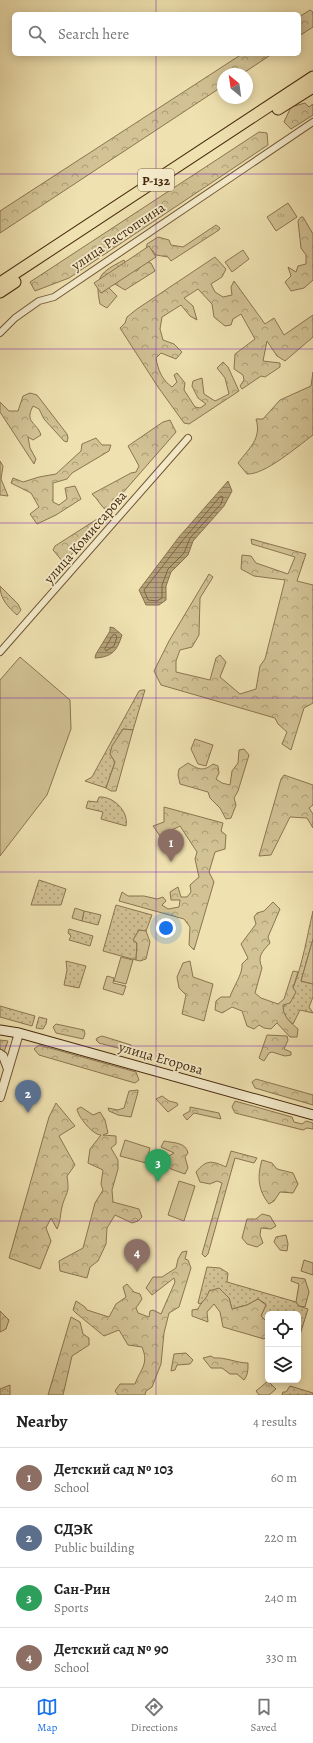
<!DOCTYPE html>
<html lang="en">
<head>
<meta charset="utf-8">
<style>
  :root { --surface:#fff; --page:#f2f2f2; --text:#222; --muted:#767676; --line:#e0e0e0; --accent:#1a73e8 }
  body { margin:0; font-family:Alegreya,serif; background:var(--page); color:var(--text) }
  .controls { position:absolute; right:12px; bottom:12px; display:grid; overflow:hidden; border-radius:6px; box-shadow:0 2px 10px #0003 }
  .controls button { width:36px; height:36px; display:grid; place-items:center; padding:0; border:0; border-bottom:1px solid var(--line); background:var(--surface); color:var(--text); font:20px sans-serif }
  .compass { position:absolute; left:217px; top:68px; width:36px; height:36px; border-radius:50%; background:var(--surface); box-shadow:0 2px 10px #0003; rotate:331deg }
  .you { position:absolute; left:166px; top:928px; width:14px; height:14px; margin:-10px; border:3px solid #fff; border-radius:50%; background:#1a73e8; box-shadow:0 0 0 6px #1a73e833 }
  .badge { display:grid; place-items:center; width:26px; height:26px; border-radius:50%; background:var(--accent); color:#fff; font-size:13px; font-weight:700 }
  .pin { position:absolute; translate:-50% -33px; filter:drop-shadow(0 1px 2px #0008) }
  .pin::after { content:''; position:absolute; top:21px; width:14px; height:12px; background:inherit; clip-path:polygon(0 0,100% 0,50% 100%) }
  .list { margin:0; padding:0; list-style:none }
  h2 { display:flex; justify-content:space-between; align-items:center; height:52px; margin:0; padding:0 16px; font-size:17px }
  h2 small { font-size:13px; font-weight:400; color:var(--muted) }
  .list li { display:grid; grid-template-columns:26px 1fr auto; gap:12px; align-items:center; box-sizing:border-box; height:60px; padding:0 16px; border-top:1px solid var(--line) }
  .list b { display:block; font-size:15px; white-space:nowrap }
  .list p { margin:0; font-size:13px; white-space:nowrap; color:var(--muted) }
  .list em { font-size:13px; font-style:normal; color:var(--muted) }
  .icon { flex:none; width:22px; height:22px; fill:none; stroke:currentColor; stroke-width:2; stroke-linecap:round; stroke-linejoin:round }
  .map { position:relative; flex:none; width:313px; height:1395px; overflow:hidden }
  .search { position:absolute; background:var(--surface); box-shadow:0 2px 10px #0003; left:12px; right:12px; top:12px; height:44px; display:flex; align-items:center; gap:10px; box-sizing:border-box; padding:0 14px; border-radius:6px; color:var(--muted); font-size:15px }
  .sheet { height:292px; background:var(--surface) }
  nav { display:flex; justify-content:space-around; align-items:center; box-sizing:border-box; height:56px; border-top:1px solid var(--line); background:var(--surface); font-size:11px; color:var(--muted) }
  nav a { display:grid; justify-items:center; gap:2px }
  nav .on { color:var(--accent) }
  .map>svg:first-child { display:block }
  .grass { fill:url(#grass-dots); stroke:#8c7550 }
  .forest { fill:url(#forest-crowns); stroke:#8c7550 }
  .park { fill:url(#park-tufts); stroke:#8c7550 }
  .pitch { fill:#d2c294; stroke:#8c7550 }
  .water { fill:url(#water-rules); stroke:#88714c }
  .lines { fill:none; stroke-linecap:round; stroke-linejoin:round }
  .shore { stroke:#7d6542; stroke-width:1 }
  .minor-casing { stroke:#705634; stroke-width:8 }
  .tertiary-casing { stroke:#705634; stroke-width:10 }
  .secondary-casing { stroke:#45280b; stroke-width:11 }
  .trunk-casing { stroke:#45280b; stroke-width:13 }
  .minor { stroke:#f5eccc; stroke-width:6 }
  .tertiary { stroke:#f5eccc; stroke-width:8 }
  .secondary { stroke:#f5eccc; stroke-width:9 }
  .trunk { stroke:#efe1b0; stroke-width:11 }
  .grid { fill:none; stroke:#7b2cbf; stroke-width:1; stroke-opacity:0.55 }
  .labels { text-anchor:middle; stroke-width:3.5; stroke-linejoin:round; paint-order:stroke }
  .shield { fill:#f5eccc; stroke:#7a6345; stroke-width:1 }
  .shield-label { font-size:13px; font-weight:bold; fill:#45280b }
  .street-label { font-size:14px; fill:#45280b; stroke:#f5eccc }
</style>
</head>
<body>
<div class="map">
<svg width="313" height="1395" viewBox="0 0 313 1395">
  <defs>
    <pattern id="grass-dots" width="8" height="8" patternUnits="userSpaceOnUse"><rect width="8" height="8" fill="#d2c294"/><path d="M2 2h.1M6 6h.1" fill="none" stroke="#ac9e77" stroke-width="1.8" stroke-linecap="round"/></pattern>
    <pattern id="forest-crowns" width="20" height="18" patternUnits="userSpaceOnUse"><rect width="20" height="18" fill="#d2c294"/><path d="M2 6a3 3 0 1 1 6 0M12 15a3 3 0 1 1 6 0" fill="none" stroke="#ac9e77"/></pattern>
    <pattern id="park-tufts" width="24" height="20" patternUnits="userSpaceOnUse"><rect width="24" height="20" fill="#d2c294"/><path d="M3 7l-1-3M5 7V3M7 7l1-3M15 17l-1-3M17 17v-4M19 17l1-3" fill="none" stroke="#ac9e77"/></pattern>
    <pattern id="water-rules" width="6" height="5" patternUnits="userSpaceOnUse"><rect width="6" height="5" fill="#b5a278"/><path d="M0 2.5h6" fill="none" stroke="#958461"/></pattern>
  </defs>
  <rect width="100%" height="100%" fill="#efe1b0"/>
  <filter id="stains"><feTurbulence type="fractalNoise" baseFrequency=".005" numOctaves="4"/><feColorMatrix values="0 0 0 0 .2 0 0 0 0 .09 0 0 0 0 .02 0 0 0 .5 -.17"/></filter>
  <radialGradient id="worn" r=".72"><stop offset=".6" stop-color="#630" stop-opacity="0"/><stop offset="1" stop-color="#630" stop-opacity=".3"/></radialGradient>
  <g class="grass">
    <polygon points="142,690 145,690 133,730 123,729 110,754 115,762 106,788 85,781 92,777 139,691"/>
    <path d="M99 797C113 796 129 811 126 826L101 819 103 812 86 808 88 801 97 802Z"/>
    <polygon points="39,880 66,889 61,905 31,905"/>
    <polygon points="116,905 152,915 146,931 139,930 133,940 137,943 136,960 103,951"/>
    <polygon points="84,911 101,915 98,925 82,921"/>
    <path d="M313 911V939L301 981 313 984V997L309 1007 313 1013 300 1010 293 1024 284 1016C281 1004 289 998 293 988 303 963 307 936 313 911Z"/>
    <polygon points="69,929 93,936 90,946 69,940 71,936 68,933"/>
    <polygon points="66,961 86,966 79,988 64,985 67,970"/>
    <polygon points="0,1006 35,1016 32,1026 0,1017"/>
    <polygon points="39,1017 47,1019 46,1024 43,1029 36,1028"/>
    <polygon points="0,1040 8,1041 4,1052 0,1048"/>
    <polygon points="207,1267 220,1268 228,1273 227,1282 296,1302 299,1306 308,1309 298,1341 298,1314 268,1314 268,1323 261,1316 266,1304 258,1299 247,1305 232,1309 229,1298 207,1298 200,1304 198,1303"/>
    <polygon points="290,1386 313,1393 313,1395 282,1395 283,1392 286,1392"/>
  </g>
  <g class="forest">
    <polygon points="310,10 313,12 313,27 299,36 299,17"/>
    <polygon points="242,54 272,54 242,74 223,74 223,86 0,233 0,211"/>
    <polygon points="305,103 309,107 313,104 313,115 291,129 284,122 291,107"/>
    <polygon points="259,132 267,133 268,145 69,278 35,291 30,282"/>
    <polygon points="301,217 303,217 313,234 313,280 304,288 291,291 285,282 291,276 288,267 296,272 298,266 306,264 306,255 301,248 298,221"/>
    <polygon points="216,225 220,228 219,230 171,261 168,257 156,255 152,250 146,251 147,244 158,237 169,240 171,245 183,247"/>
    <path d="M215 257 226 269 222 277 211 284 215 292 223 297 232 295 231 287 234 281 265 324 274 318 284 335 313 315V337L285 361 277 356 267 341 263 361 280 363V367L265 377 261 376 242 389 240 386 244 380 243 375 234 369 235 354 255 339 241 314 233 319 231 325 225 326 214 317 212 304 198 289 184 298 193 306 197 320 190 316 181 305 162 317 160 329 163 340 174 344 182 352 176 359 161 353 156 358C158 370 162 380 172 387L177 382 174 375 177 373 185 383 184 390 195 407 200 408 206 404 198 398 192 386 193 381 202 378 204 394 215 401 229 394 225 378 217 368 223 362 228 367 239 391 189 424 184 423 158 387 120 328 125 323 127 317 137 309Z"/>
    <path d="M124 260 129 270 137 271 144 262 151 263 155 271 125 290 115 284 108 287 117 296 107 308 100 304C94 276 101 272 124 260Z"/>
    <path d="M313 372V435C298 446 265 475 247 474L238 463C249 448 262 439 256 419H263L280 400 311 386Z"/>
    <path d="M30 393 37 395 67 434 68 438 67 442 64 441 44 419 39 409 33 406C24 423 37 422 41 435L33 440 28 437 30 448 36 459 34 464 0 412V402L9 411H18L23 396Z"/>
    <path d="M170 420 176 432 107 511C101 507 98 499 92 494L131 473 136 472 139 466 128 446 163 422Z"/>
    <polygon points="96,438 102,445 111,445 109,451 72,473 67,479 53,483 53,502 59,505 67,499 65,488 75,486 81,499 56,515 37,524 30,514 39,507 31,493 11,483 13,478 23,482 39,477 56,474 81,451 82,444"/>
    <polygon points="0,461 3,466 1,479 8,496 0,495"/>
    <polygon points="102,516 104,517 64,563 53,550 55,546"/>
    <polygon points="251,539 306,554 297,581 313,585 313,703 304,708 291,750 282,744 287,732 278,724 275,718 161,685 154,671 169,641 209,574 213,577 200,598 199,635 192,647 180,650 176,661 176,672 210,680 216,658 220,655 226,662 220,677 240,694 256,689 260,666 265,659 285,580 254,576 241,569 242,555 251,556 256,563 288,574 295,557 252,544"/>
    <path d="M0 586 18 604 21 610 17 615C8 607 0 599 0 586Z"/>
    <polygon points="123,729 133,730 116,791 111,791 106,788 115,762 110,754 112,746"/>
    <path d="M244 749 249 755 238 791 234 798 236 805 231 818 226 819 220 808 210 798 208 792 180 784 178 775 179 769 188 763C198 769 203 772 213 764L218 766 219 773 216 779 222 783 230 785 232 771 238 763 239 750Z"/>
    <polygon points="284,775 313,785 313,805 309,808 313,814 313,828 307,818 290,817 271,855 259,856 281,779"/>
    <polygon points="164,807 223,823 221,831 226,835 225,849 215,852 209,872 214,882 194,950 189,945 190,927 184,919 119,901 122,892 128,896 144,896 157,899 163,897 166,901 162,905 168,909 179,907 180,900 171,900 170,892 178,887 181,897 187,897 191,892 190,885 199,877 195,859 197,852 180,826 160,836 153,826 164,822"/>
    <path d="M273 902 280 909 268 937 270 943C262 952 257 956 262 968L255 993 261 998 278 1004 284 999 293 971 298 972 293 988 296 992 290 1003 283 1005C283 1017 290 1022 298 1029L297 1037H290L277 1023 271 1029 264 1028 259 1025 254 1029 247 1026 242 1011 232 1007 222 1013 215 1010 216 1001 221 997H230C233 987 243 974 242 964L248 958 241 944 256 924 254 917 257 913 264 911Z"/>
    <polygon points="139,930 146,931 150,942 146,959 140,961 136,960 137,943 133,940"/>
    <polygon points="190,961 193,977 213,984 204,1021 182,1014 186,995 179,988 177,977 183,963"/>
    <polygon points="56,1024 84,1030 85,1034 83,1039 56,1033 53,1027"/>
    <polygon points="267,1035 287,1036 288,1040 284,1049 291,1052 291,1055 285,1056 272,1052 269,1053 264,1061 259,1058"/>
    <polygon points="102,1036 131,1045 132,1048 129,1051 99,1043 96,1040 97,1038"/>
    <polygon points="39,1045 136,1072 139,1080 135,1083 39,1055 34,1049"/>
    <polygon points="256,1079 313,1095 313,1105 255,1088 252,1082"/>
    <polygon points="138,1090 138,1092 131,1117 118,1115 109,1111 108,1108 118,1110 124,1108 129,1091"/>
    <polygon points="162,1096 169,1101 177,1103 178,1105 168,1112 156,1099"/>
    <polygon points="235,1101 292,1117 294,1122 302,1124 306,1121 313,1123 313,1129 307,1128 303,1130 235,1113 232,1107"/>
    <path d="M56 1103 75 1126 59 1136 75 1165 67 1176C70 1195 66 1191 62 1207 60 1215 61 1220 57 1229L51 1218 46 1228 51 1241 40 1269 9 1258 49 1117Z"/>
    <path d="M81 1107 93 1115 100 1112 105 1120 108 1133 103 1135 116 1136V1144L111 1148 118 1160V1169L112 1190 113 1202 139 1209 142 1217 138 1221 132 1223 115 1215 107 1228 106 1244 98 1261 90 1267 87 1278 60 1271 59 1261 83 1248 95 1203 103 1190 101 1184 103 1170 88 1163 90 1149 101 1135C93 1135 78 1117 77 1109Z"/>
    <polygon points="190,1107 219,1113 221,1119 194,1113 187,1120 183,1115 190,1111"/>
    <path d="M164 1141C173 1143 186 1142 188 1153L185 1157 188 1168 185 1174 171 1169 165 1163 167 1157 174 1153 161 1147Z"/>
    <path d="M231 1151 257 1158 254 1163 235 1158 208 1254 205 1257 202 1254 222 1183 217 1181 210 1184 200 1182 196 1172C206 1160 211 1160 226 1167Z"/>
    <path d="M262 1160 272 1163 277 1169 293 1173 298 1184 293 1193 280 1192 274 1201 269 1204C258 1190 257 1177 262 1160Z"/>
    <polygon points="262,1214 270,1216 276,1226 271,1229 261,1228 260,1235 263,1243 257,1247 247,1244 242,1238 247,1219 256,1219"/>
    <polygon points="286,1235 288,1244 287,1251 280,1250 274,1242 276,1237"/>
    <path d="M187 1251 185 1259 188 1260 191 1268 179 1307 169 1313 164 1333 161 1364 152 1387 146 1391 145 1395H118L115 1391 120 1384H135C141 1368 149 1364 142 1347L128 1345 119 1330 104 1336 76 1313 73 1310 76 1301 85 1307 87 1310 109 1317 116 1304 126 1297 123 1287 127 1284 134 1292 140 1294 142 1299 136 1308 138 1313 149 1317 150 1311 153 1310 161 1314 175 1282 174 1278 152 1295 146 1288 153 1277H162L176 1268 178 1259 182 1252Z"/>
    <polygon points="292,1277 305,1279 309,1292 305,1307 299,1306 296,1302 299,1284 291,1281"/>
    <path d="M219 1288 229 1298 232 1309 247 1305 258 1299 266 1305 261 1316 268 1323V1335L264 1339 223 1327 220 1312 214 1304 207 1312 208 1322 192 1316V1310L198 1309C201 1302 207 1299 209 1291Z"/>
    <polygon points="0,1311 9,1320 6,1329 0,1332"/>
    <polygon points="71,1317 80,1322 83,1334 89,1338 89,1345 72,1356 63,1395 48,1395"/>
    <polygon points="186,1353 193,1360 190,1364 177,1365 175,1370 171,1371 174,1354"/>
    <path d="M211 1356 214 1358C225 1357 237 1363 248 1363 248 1370 248 1375 244 1380L237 1374H230L222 1368H211L203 1358Z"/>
    <polygon points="10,1385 10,1395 0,1395 0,1389"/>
  </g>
  <g class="park">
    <polygon points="288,203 297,217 276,231 267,217"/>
    <polygon points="149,246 156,257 101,293 94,283"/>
    <polygon points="195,739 213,745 206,766 198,764 191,749"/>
    <polygon points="75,908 84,911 82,921 72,918"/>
    <polygon points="313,939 313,984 301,981"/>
    <polygon points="107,976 114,978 113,983 126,986 123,995 103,989"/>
    <polygon points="304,1260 313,1263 313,1275 301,1271"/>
    <polygon points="268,1381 276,1389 269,1395 259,1395 256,1391"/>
  </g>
  <g class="pitch">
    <polygon points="243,250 249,259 232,272 225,262"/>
    <polygon points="20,657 70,700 71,729 47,795 0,856 0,680"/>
    <polygon points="121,957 133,960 126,984 114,981"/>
    <polygon points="125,1140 150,1148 146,1163 120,1156"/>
    <polygon points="179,1181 195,1186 184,1221 168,1215"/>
  </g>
  <g class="water">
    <polygon points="228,481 232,491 224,506 193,541 188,555 171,572 166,586 166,600 159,605 146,605 139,590 179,537"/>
    <path d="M110 627 114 628 122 635C117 651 112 657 95 658L96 654 110 631Z"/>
  </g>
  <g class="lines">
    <g class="shore">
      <polygon points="220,497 222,496 223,498 221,504 190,538 184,553 168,569 162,585 162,598 157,601 148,600 144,590 183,540"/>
      <polygon points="113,635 115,634 117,637 114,646 106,651 105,649"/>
    </g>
    <defs>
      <g id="minor">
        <polyline points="0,333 15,318 39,301 54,297 313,122"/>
        <polyline points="0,652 188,438"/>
      </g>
      <g id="tertiary">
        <polyline points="0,1054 3,1056 8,1069"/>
        <polyline points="0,1097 19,1033"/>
      </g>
      <polyline id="secondary" points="0,1030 19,1033 313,1115"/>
      <g id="trunk">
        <polyline points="278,109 313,87"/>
        <polyline points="0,283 313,77"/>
        <polyline points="0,292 15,282"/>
      </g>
    </defs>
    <use href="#minor" class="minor-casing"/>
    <use href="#tertiary" class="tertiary-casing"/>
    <use href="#secondary" class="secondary-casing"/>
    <use href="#trunk" class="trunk-casing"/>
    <use href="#minor" class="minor"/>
    <use href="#tertiary" class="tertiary"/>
    <use href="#secondary" class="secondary"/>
    <use href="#trunk" class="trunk"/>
  </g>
  <path class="grid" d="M156 0V14M156 54V1395M0 174H313M0 349H313M0 523H313M0 698H313M0 872H313M0 1046H313M0 1221H313"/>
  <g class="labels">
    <rect class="shield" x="138" y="169" width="36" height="22" rx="3"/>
    <g class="shield-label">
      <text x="156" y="185">Р-132</text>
    </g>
    <g class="street-label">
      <text transform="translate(118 236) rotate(-34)" y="5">улица Растопчина</text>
      <text transform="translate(85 537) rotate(-49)" y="5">улица Комиссарова</text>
      <text transform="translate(161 1058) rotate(16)" y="5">улица Егорова</text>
    </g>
  </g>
  <rect width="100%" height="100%" filter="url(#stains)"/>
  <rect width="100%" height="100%" fill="url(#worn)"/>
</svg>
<div class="controls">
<button><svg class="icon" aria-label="locate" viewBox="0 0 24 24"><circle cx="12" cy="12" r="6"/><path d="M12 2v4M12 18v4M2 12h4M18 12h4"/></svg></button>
<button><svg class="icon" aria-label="layers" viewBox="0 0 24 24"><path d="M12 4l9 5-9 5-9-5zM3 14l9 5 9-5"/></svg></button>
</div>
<svg class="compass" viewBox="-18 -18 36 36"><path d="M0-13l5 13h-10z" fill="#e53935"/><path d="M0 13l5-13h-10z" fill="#767676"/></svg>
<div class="you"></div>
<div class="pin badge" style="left:171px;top:862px;background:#8d6e63">1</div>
<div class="pin badge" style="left:28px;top:1113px;background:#5c6f8a">2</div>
<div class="pin badge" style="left:158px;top:1182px;background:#2e9e5b">3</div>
<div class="pin badge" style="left:137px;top:1272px;background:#8d6e63">4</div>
<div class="search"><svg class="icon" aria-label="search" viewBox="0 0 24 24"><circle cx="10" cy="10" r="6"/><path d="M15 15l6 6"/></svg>Search here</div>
</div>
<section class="sheet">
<h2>Nearby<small>4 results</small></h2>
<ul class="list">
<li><span class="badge" style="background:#8d6e63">1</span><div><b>Детский сад № 103</b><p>School</p></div><em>60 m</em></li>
<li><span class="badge" style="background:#5c6f8a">2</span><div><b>СДЭК</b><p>Public building</p></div><em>220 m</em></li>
<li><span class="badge" style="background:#2e9e5b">3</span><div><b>Сан-Рин</b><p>Sports</p></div><em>240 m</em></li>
<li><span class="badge" style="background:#8d6e63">4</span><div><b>Детский сад № 90</b><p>School</p></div><em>330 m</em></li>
</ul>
</section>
<nav>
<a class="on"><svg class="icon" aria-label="map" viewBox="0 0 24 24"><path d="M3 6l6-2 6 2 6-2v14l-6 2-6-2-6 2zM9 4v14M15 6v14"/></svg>Map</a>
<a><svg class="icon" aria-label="directions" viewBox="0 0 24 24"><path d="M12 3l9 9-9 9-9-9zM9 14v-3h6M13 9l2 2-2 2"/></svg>Directions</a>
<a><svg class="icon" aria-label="saved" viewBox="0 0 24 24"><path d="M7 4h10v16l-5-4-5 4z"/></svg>Saved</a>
</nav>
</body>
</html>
